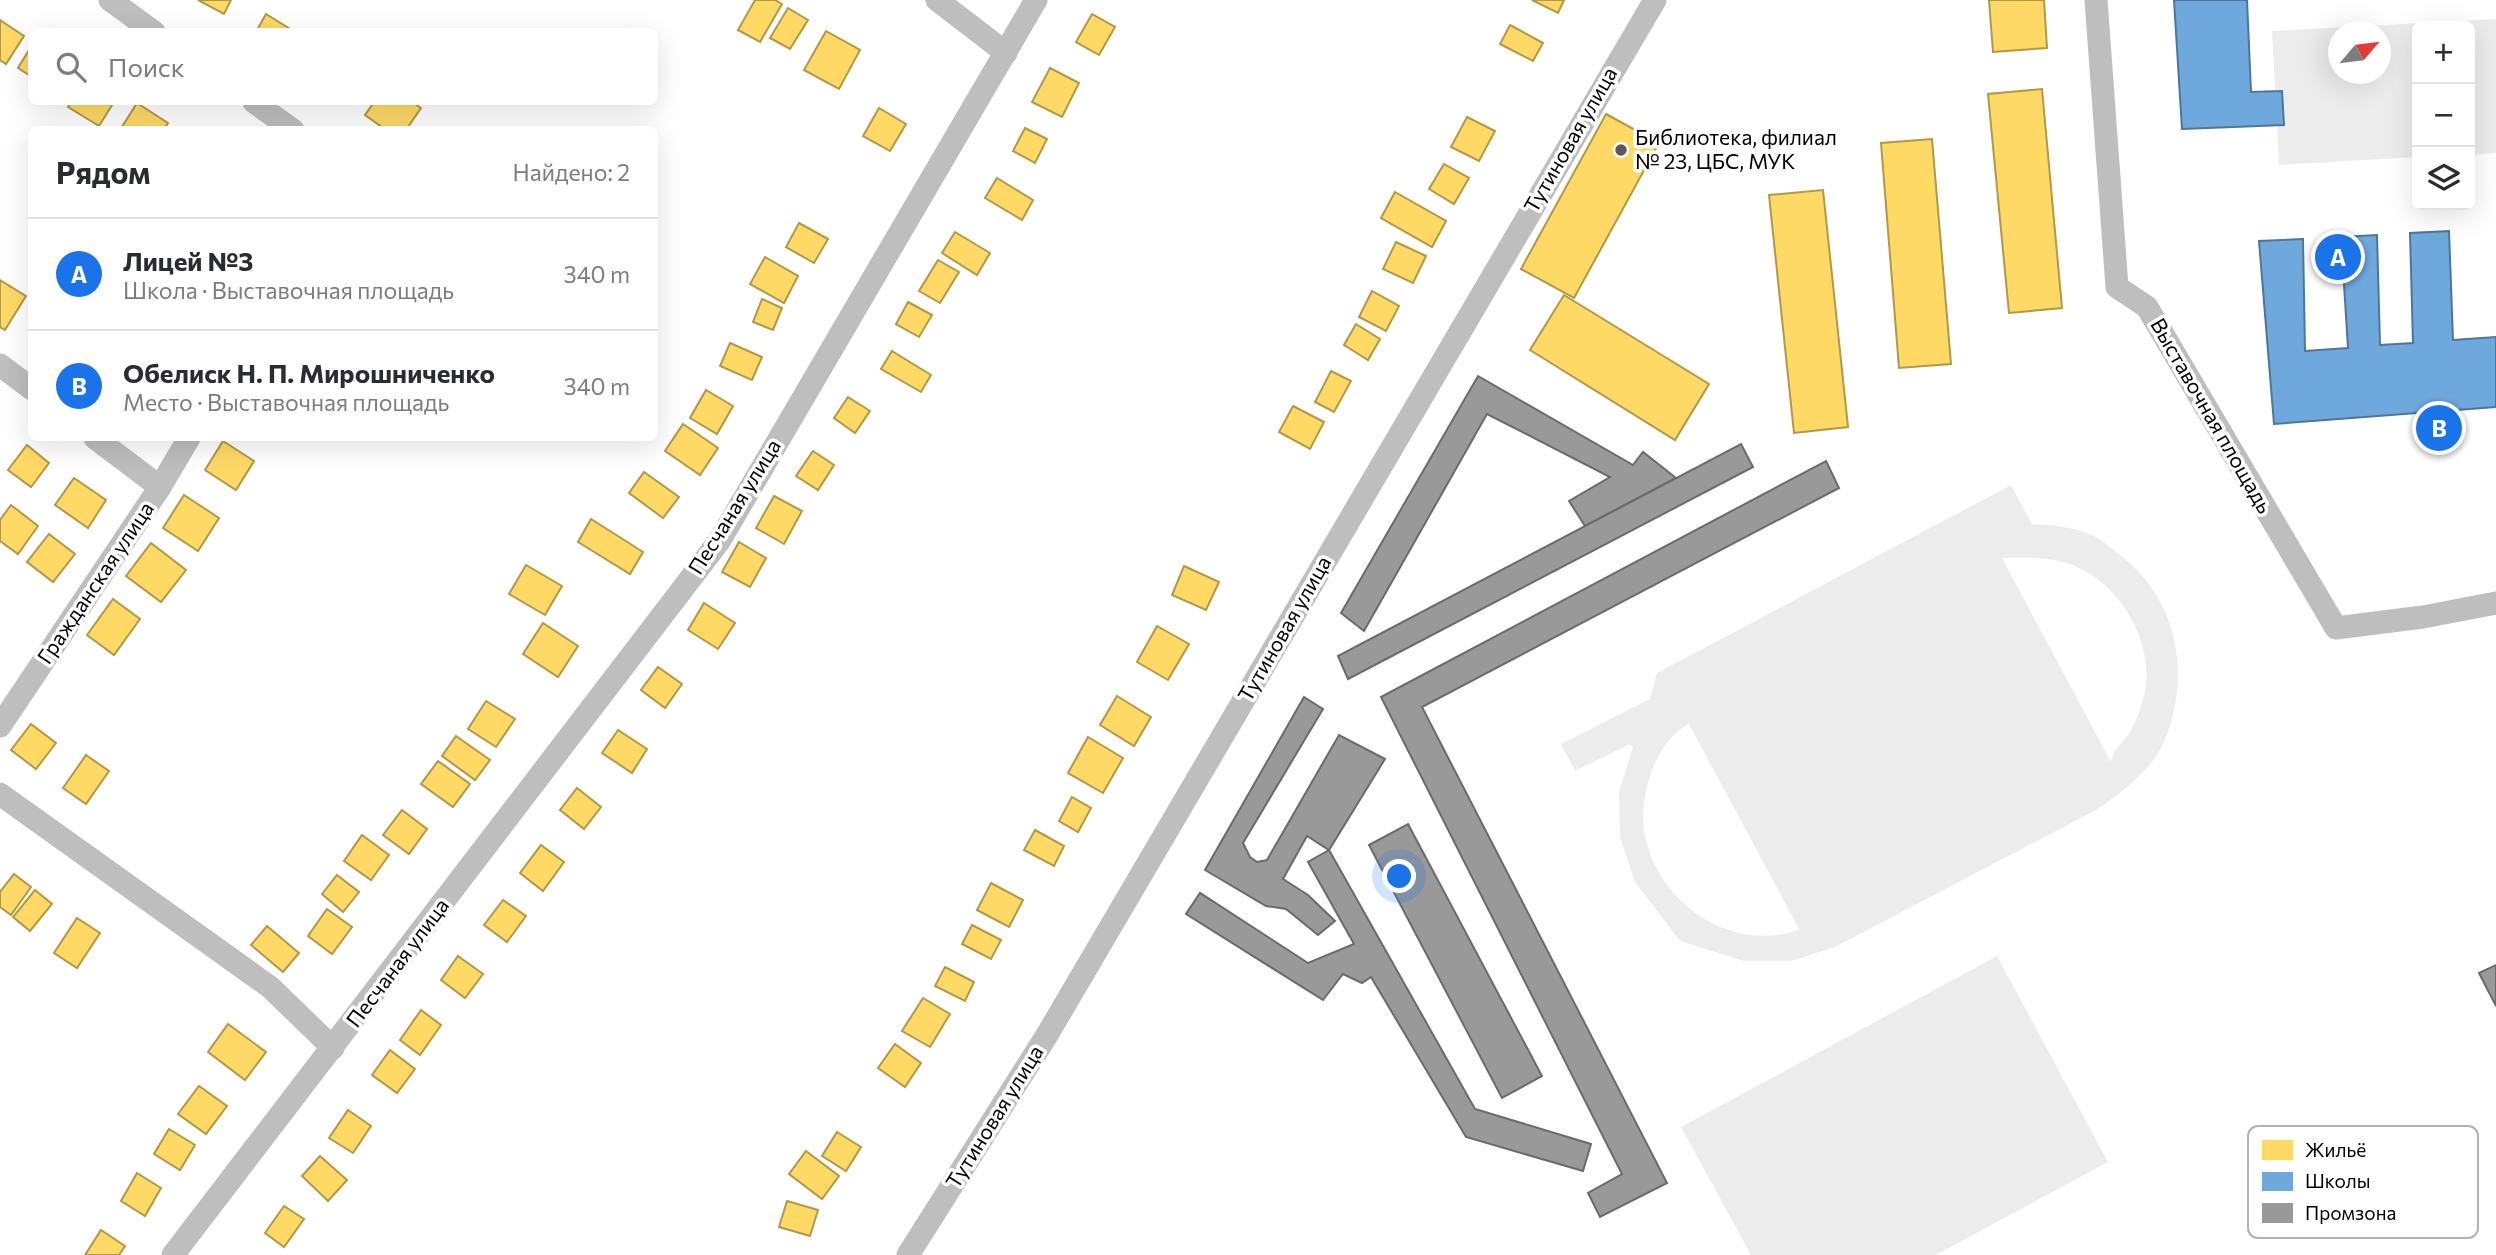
<!DOCTYPE html>
<html lang="ru">
<head>
<meta charset="utf-8">
<style>
  :root { --surface:#fff; --page:#f2f2f3; --text:#2b2b33; --muted:#7c7c81; --line:#e1e1e2; --accent:#1a73e8 }
  body { margin:0; font-family:Commissioner,sans-serif; background:var(--page); color:var(--text) }
  .controls { position:absolute; right:21px; top:21px; display:grid; overflow:hidden; border-radius:10px; box-shadow:0 7px 28px #0002 }
  .controls button { width:63px; height:63px; display:grid; place-items:center; padding:0; border:0; border-bottom:2px solid var(--line); background:var(--surface); color:var(--text); font:35px sans-serif }
  .compass { position:absolute; left:2328px; top:21px; width:63px; height:63px; border-radius:50%; background:var(--surface); box-shadow:0 7px 28px #0002; rotate:62deg }
  .you { position:absolute; left:1400px; top:877px; width:24px; height:24px; margin:-18px; border:5px solid #fff; border-radius:50%; background:#1a73e8; box-shadow:0 0 0 10px #1a73e833 }
  .badge { display:grid; place-items:center; width:46px; height:46px; border-radius:50%; background:var(--accent); color:#fff; font-size:23px; font-weight:700 }
  .pin { position:absolute; translate:-50% -50%; border:4px solid #fff; box-shadow:0 2px 7px #0006 }
  .list { margin:0; padding:0; list-style:none }
  h2 { display:flex; justify-content:space-between; align-items:center; height:91px; margin:0; padding:0 28px; font-size:30px }
  h2 small { font-size:23px; font-weight:400; color:var(--muted) }
  .list li { display:grid; grid-template-columns:46px 1fr auto; gap:21px; align-items:center; box-sizing:border-box; height:112px; padding:0 28px; border-top:2px solid var(--line) }
  .list b { display:block; font-size:26px; white-space:nowrap }
  .list p { margin:0; font-size:23px; white-space:nowrap; color:var(--muted) }
  .list em { font-size:23px; font-style:normal; color:var(--muted) }
  .icon { flex:none; width:38px; height:38px; fill:none; stroke:currentColor; stroke-width:2; stroke-linecap:round; stroke-linejoin:round }
  .map { position:relative; flex:none; width:2496px; height:1255px; overflow:hidden }
  .search { position:absolute; background:var(--surface); box-shadow:0 7px 28px #0002; left:28px; top:28px; width:630px; height:77px; display:flex; align-items:center; gap:18px; box-sizing:border-box; padding:0 24px; border-radius:10px; color:var(--muted); font-size:26px }
  .panel { position:absolute; background:var(--surface); box-shadow:0 7px 28px #0002; left:28px; top:126px; width:630px; height:315px; border-radius:10px }
  .map>svg:first-child { display:block }
  .green { fill:#ececec; fill-rule:evenodd }
  .homes { fill:#ffd966; stroke:#b29847; stroke-width:2 }
  .schools { fill:#6fa8dc; stroke:#4e769a; stroke-width:2 }
  .industry { fill:#999; stroke:#6b6b6b; stroke-width:2 }
  .lines { fill:none; stroke-linecap:round; stroke-linejoin:round }
  .minor { stroke:#bebebe; stroke-width:23 }
  .poi-dot { fill:#595959; stroke:#fff; stroke-width:2.5 }
  .labels { text-anchor:middle; stroke-width:7; stroke-linejoin:round; paint-order:stroke }
  .poi-label { font-size:21px; fill:#000; stroke:#fff; text-anchor:start }
  .street-label { font-size:21px; fill:#000; stroke:#fff }
  .key { fill:#fff; stroke:#b2b2b2; stroke-width:2 }
  .key-label { font-size:19px; fill:#000 }
</style>
</head>
<body>
<div class="map">
<svg width="2496" height="1255" viewBox="0 0 2496 1255">
  <rect width="100%" height="100%" fill="#fff"/>
  <g class="green">
    <path d="M2496 19V153L2470 155V26H2417V157L2279 165 2272 31ZM2338 32H2380V74H2338Z"/>
    <path d="M2011 485 2032 524C2052 525 2075 527 2094 536 2103 540 2112 549 2120 555 2178 599 2192 676 2164 742 2151 771 2123 791 2098 809L1835 947 1791 961H1744L1680 941 1635 882 1620 837 1619 792 1633 747 1630 744 1575 771 1561 744 1650 699 1657 673ZM2002 558C2029 557 2057 557 2081 569 2124 590 2156 648 2144 696 2141 706 2138 717 2133 726 2128 739 2112 749 2111 762ZM1689 724 1799 929 1798 930C1731 953 1659 904 1645 836 1640 815 1645 793 1651 773 1657 754 1671 733 1689 724Z"/>
    <polygon points="1997,956 2108,1162 1936,1255 1751,1255 1681,1127"/>
  </g>
  <g class="homes">
    <polygon points="198,0 231,0 224,14"/>
    <polygon points="755,0 775,0 782,4 760,42 738,30"/>
    <polygon points="1532,0 1564,0 1558,13"/>
    <polygon points="1989,0 2044,0 2047,48 1993,52"/>
    <polygon points="788,8 808,20 790,49 770,38"/>
    <polygon points="266,14 295,32 256,32"/>
    <polygon points="1092,14 1115,27 1099,55 1076,42"/>
    <polygon points="0,20 24,36 6,64 0,60"/>
    <polygon points="1510,25 1543,43 1533,61 1500,44"/>
    <polygon points="826,31 860,50 839,89 804,70"/>
    <polygon points="32,45 32,77 18,68"/>
    <polygon points="1050,68 1079,83 1062,117 1032,102"/>
    <polygon points="2042,89 2062,308 2009,313 1988,94"/>
    <polygon points="71,102 114,102 99,126 68,107"/>
    <polygon points="374,102 412,102 421,108 406,130 386,130 365,115"/>
    <polygon points="137,103 168,123 164,130 120,130"/>
    <polygon points="879,108 906,124 890,151 863,136"/>
    <polygon points="1606,114 1659,143 1574,298 1521,269"/>
    <polygon points="1467,117 1495,131 1479,161 1451,147"/>
    <polygon points="1025,128 1047,139 1035,163 1013,151"/>
    <polygon points="1932,139 1951,364 1899,368 1881,143"/>
    <polygon points="1444,164 1469,178 1454,204 1429,189"/>
    <polygon points="997,178 1033,200 1022,220 985,198"/>
    <polygon points="1823,190 1848,427 1794,433 1769,195"/>
    <polygon points="1395,192 1446,221 1432,247 1381,218"/>
    <polygon points="799,223 828,239 814,263 786,247"/>
    <polygon points="955,232 990,253 977,275 942,253"/>
    <polygon points="1396,242 1426,256 1413,283 1383,269"/>
    <polygon points="765,257 798,276 784,303 750,284"/>
    <polygon points="938,260 959,272 940,303 919,291"/>
    <polygon points="0,280 26,296 5,330 0,327"/>
    <polygon points="1372,291 1399,306 1386,331 1359,317"/>
    <polygon points="1564,295 1709,384 1675,440 1530,350"/>
    <polygon points="762,299 782,308 773,330 753,322"/>
    <polygon points="908,302 932,315 919,337 896,324"/>
    <polygon points="1356,324 1380,339 1368,360 1344,345"/>
    <polygon points="730,343 762,357 752,380 720,366"/>
    <polygon points="892,351 931,375 921,392 881,369"/>
    <polygon points="1331,371 1351,381 1334,412 1315,402"/>
    <polygon points="706,390 733,406 717,434 690,418"/>
    <polygon points="848,397 870,411 855,433 834,418"/>
    <polygon points="1293,406 1324,422 1310,449 1279,432"/>
    <polygon points="683,424 718,448 700,475 665,451"/>
    <polygon points="223,441 254,461 236,490 205,470"/>
    <polygon points="27,445 49,463 31,487 8,470"/>
    <polygon points="813,451 834,465 818,490 796,476"/>
    <polygon points="644,472 679,497 663,518 629,493"/>
    <polygon points="74,478 106,500 88,528 55,505"/>
    <polygon points="184,495 219,518 198,551 163,528"/>
    <polygon points="774,496 802,511 784,544 756,528"/>
    <polygon points="11,505 38,526 18,554 0,541 0,520"/>
    <polygon points="591,519 643,552 630,574 578,542"/>
    <polygon points="49,534 75,554 53,582 27,562"/>
    <polygon points="739,542 766,558 750,587 722,572"/>
    <polygon points="151,543 186,570 161,602 126,576"/>
    <polygon points="526,565 562,586 545,615 509,594"/>
    <polygon points="1184,566 1219,582 1206,610 1172,595"/>
    <polygon points="113,599 140,619 114,655 87,635"/>
    <polygon points="704,603 735,623 718,649 688,630"/>
    <polygon points="543,623 578,646 558,677 523,654"/>
    <polygon points="1157,626 1189,644 1168,680 1137,662"/>
    <polygon points="658,667 682,684 665,708 641,690"/>
    <polygon points="1117,696 1151,717 1134,746 1100,725"/>
    <polygon points="486,701 515,719 496,747 468,729"/>
    <polygon points="31,724 56,743 36,769 11,750"/>
    <polygon points="618,730 647,749 632,773 602,753"/>
    <polygon points="456,736 490,760 475,780 442,756"/>
    <polygon points="1088,737 1123,758 1103,793 1068,773"/>
    <polygon points="86,755 109,771 86,804 63,788"/>
    <polygon points="438,761 470,784 453,807 421,784"/>
    <polygon points="577,788 601,807 584,829 560,810"/>
    <polygon points="1072,797 1091,808 1078,832 1059,821"/>
    <polygon points="402,810 427,829 409,854 383,835"/>
    <polygon points="1035,830 1064,846 1054,866 1024,850"/>
    <polygon points="362,835 389,855 371,880 344,861"/>
    <polygon points="541,845 564,862 543,891 520,873"/>
    <polygon points="14,874 31,887 11,915 0,907 0,892"/>
    <polygon points="337,875 359,892 343,912 322,894"/>
    <polygon points="991,883 1023,900 1009,927 977,910"/>
    <polygon points="35,890 52,904 30,931 13,917"/>
    <polygon points="503,900 526,916 507,942 484,925"/>
    <polygon points="327,909 352,927 332,954 308,936"/>
    <polygon points="77,918 100,933 77,968 54,953"/>
    <polygon points="972,925 1001,940 991,959 962,944"/>
    <polygon points="267,926 299,953 283,972 251,945"/>
    <polygon points="458,956 483,974 465,998 441,980"/>
    <polygon points="945,967 974,982 965,1001 935,986"/>
    <polygon points="923,998 950,1014 930,1047 902,1031"/>
    <polygon points="421,1010 441,1025 420,1055 400,1040"/>
    <polygon points="228,1024 266,1052 245,1080 208,1052"/>
    <polygon points="895,1044 921,1063 905,1087 878,1068"/>
    <polygon points="390,1050 415,1069 397,1093 372,1075"/>
    <polygon points="199,1086 227,1106 206,1134 178,1114"/>
    <polygon points="348,1110 371,1126 353,1153 329,1138"/>
    <polygon points="169,1129 195,1145 180,1170 154,1154"/>
    <polygon points="837,1132 861,1147 846,1171 822,1156"/>
    <polygon points="806,1151 839,1176 822,1199 789,1174"/>
    <polygon points="320,1156 347,1180 328,1201 302,1176"/>
    <polygon points="137,1173 161,1188 145,1216 121,1201"/>
    <polygon points="787,1201 818,1210 810,1236 779,1227"/>
    <polygon points="284,1206 304,1219 284,1247 265,1233"/>
    <polygon points="101,1230 125,1246 119,1255 85,1255"/>
  </g>
  <g class="schools">
    <polygon points="2174,0 2247,0 2251,92 2282,91 2284,125 2182,129"/>
    <polygon points="2449,231 2453,340 2496,337 2496,407 2274,424 2259,241 2303,239 2305,351 2348,348 2341,237 2377,235 2380,345 2413,343 2410,233"/>
  </g>
  <g class="industry">
    <polygon points="1478,376 1633,465 1643,452 1676,478 1585,526 1569,501 1610,477 1487,414 1364,631 1341,613"/>
    <polygon points="1741,444 1753,467 1348,679 1338,656"/>
    <polygon points="1826,461 1839,488 1422,707 1667,1183 1600,1217 1588,1193 1622,1174 1381,697"/>
    <polygon points="1304,697 1323,709 1243,843 1250,857 1257,862 1267,860 1339,735 1385,759 1329,850 1307,836 1283,879 1308,895 1335,921 1318,935 1286,909 1266,906 1205,870"/>
    <polygon points="1408,824 1542,1076 1502,1098 1369,845"/>
    <polygon points="1329,850 1475,1109 1591,1144 1583,1171 1466,1137 1371,977 1362,983 1343,974 1323,1000 1186,914 1200,893 1308,963 1354,944 1308,862"/>
    <polygon points="2496,965 2496,1006 2479,973"/>
  </g>
  <g class="lines">
    <g class="minor">
      <polyline points="110,0 154,32"/>
      <polyline points="937,0 1006,53"/>
      <polyline points="2096,0 2117,287 2147,307 2336,628 2423,617 2496,603"/>
      <polyline points="254,102 293,130"/>
      <polyline points="0,365 32,389"/>
      <polyline points="95,438 160,487"/>
      <polyline points="0,726 160,487 189,438"/>
      <polyline points="0,794 270,987 333,1048"/>
      <polyline points="173,1255 720,540 1036,0"/>
      <polyline points="908,1255 1047,1035 1655,0"/>
    </g>
  </g>
  <circle class="poi-dot" cx="1621" cy="150" r="7"/>
  <g class="labels">
    <g class="poi-label">
      <text x="1635" y="145">Библиотека, филиал<tspan x="1635" dy="24">№ 23, ЦБС, МУК</tspan></text>
    </g>
    <g class="street-label">
      <text transform="translate(1571 140) rotate(-60)" y="7">Тутиновая улица</text>
      <text transform="translate(2211 416) rotate(60)" y="7">Выставочная площадь</text>
      <text transform="translate(735 507) rotate(-58)" y="7">Песчаная улица</text>
      <text transform="translate(96 583) rotate(-56)" y="7">Гражданская улица</text>
      <text transform="translate(1285 629) rotate(-60)" y="7">Тутиновая улица</text>
      <text transform="translate(398 963) rotate(-53)" y="7">Песчаная улица</text>
      <text transform="translate(995 1117) rotate(-58)" y="7">Тутиновая улица</text>
    </g>
  </g>
  <rect x="2248" y="1126" width="230" height="112" rx="10" class="key"/>
  <rect x="2262" y="1140" width="31" height="20" fill="#ffd966"/>
  <rect x="2262" y="1172" width="31" height="19" fill="#6fa8dc"/>
  <rect x="2262" y="1203" width="31" height="20" fill="#999"/>
  <g class="key-label">
    <text x="2305" y="1157">Жильё</text>
    <text x="2305" y="1188">Школы</text>
    <text x="2305" y="1220">Промзона</text>
  </g>
</svg>
<div class="controls">
<button>+</button>
<button>−</button>
<button><svg class="icon" aria-label="layers" viewBox="0 0 24 24"><path d="M12 4l9 5-9 5-9-5zM3 14l9 5 9-5"/></svg></button>
</div>
<svg class="compass" viewBox="-18 -18 36 36"><path d="M0-13l5 13h-10z" fill="#e53935"/><path d="M0 13l5-13h-10z" fill="#7c7c81"/></svg>
<div class="you"></div>
<div class="pin badge" style="left:2338px;top:257px">A</div>
<div class="pin badge" style="left:2439px;top:428px">B</div>
<div class="search"><svg class="icon" aria-label="search" viewBox="0 0 24 24"><circle cx="10" cy="10" r="6"/><path d="M15 15l6 6"/></svg>Поиск</div>
<section class="panel">
<h2>Рядом<small>Найдено: 2</small></h2>
<ul class="list">
<li><span class="badge">A</span><div><b>Лицей №3</b><p>Школа · Выставочная площадь</p></div><em>340 m</em></li>
<li><span class="badge">B</span><div><b>Обелиск Н. П. Мирошниченко</b><p>Место · Выставочная площадь</p></div><em>340 m</em></li>
</ul>
</section>
</div>
</body>
</html>
